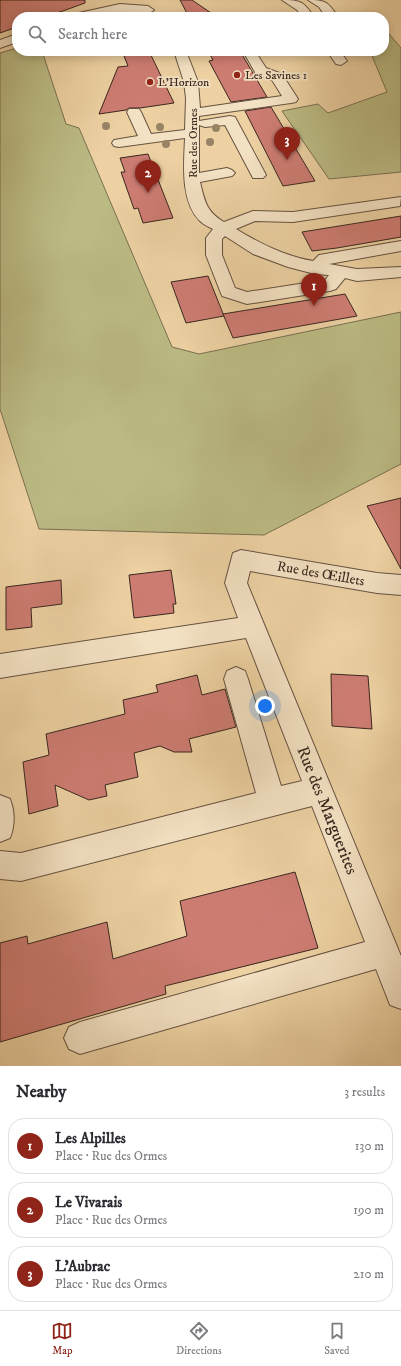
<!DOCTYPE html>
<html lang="en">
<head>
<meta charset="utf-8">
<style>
  :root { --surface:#fff; --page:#f7f7f7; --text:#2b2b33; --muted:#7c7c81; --line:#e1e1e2; --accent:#8f2418 }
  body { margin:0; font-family:"IM FELL DW Pica",serif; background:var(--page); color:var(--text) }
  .you { position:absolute; left:265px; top:706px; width:14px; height:14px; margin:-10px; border:3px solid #fff; border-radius:50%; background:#1a73e8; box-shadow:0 0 0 6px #1a73e833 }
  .badge { display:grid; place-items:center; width:26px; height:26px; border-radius:50%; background:var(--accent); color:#fff; font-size:13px; font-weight:700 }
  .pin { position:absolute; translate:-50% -33px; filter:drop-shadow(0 1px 2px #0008) }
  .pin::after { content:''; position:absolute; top:21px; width:14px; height:12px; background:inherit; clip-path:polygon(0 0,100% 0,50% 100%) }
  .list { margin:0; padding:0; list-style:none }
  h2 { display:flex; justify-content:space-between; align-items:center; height:52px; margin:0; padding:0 16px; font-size:17px }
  h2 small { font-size:13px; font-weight:400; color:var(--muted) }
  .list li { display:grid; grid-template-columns:26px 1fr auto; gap:12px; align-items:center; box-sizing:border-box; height:56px; margin:0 8px 8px; padding:0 8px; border:1px solid var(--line); border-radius:16px }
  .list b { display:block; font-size:15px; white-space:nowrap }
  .list p { margin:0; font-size:13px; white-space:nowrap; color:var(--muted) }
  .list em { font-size:13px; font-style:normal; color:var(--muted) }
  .icon { flex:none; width:22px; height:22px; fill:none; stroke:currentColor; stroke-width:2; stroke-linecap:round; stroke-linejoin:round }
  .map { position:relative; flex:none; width:401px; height:1066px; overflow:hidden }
  .search { position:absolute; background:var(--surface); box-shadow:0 2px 10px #0003; left:12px; right:12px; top:12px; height:44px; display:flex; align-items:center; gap:10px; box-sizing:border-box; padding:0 14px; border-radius:16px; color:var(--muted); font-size:15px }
  .sheet { height:244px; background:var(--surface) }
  nav { display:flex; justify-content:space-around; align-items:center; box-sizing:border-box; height:56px; border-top:1px solid var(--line); background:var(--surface); font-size:11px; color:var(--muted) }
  nav a { display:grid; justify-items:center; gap:2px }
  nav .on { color:var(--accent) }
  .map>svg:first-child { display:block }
  .green { fill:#bbba83; stroke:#7a7051 }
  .building { fill:#cd7c72; stroke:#39271f }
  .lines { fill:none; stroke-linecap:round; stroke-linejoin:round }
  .minor-casing { stroke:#665240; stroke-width:2 }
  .minor { fill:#f3e1c3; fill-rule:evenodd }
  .tree { fill:#988365 }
  .poi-dot { fill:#8f2418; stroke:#f3e1c3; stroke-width:1.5 }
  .labels { text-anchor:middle; stroke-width:3.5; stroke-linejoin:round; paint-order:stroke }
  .far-poi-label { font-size:12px; fill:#39271f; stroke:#f3e1c3; text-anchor:start }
  .far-street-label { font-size:12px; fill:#39271f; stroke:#f3e1c3 }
  .street-label { font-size:14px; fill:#39271f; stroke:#f3e1c3 }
  .near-street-label { font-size:17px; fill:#39271f; stroke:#f3e1c3 }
</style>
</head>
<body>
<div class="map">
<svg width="401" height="1066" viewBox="0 0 401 1066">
  <rect width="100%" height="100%" fill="#edd1a2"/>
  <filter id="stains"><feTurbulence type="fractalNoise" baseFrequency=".005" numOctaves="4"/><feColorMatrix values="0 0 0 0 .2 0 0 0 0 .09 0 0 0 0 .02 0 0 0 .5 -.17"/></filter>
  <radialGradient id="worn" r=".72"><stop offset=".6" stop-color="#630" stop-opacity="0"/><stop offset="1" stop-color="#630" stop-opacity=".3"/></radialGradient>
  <g class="green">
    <polygon points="384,28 401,48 401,172 329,179 282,111 318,104 328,113 387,92 370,51 384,51"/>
    <polygon points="17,48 17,51 42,51 66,124 79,128 172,347 199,354 401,312 401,464 264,535 39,529 0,409 0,53"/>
  </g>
  <g class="building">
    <polygon points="0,0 85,0 85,3 46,17 17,17 17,27 0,33"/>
    <polygon points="180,0 192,0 217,17 189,17"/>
    <polygon points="122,51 149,51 174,103 140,108 129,108 126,110 99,114 118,67 128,66"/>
    <polygon points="208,51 240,51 267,97 231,102 209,61 213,60"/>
    <polygon points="271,107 315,181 283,186 245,111"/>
    <polygon points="148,154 173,218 143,223 138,208 134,209 121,172 125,172 120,158"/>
    <polygon points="401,216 401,237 337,248 312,251 302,232"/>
    <polygon points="208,276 224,316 186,323 171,282"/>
    <polygon points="345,294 357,316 233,338 223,314"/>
    <polygon points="401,498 401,569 367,506"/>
    <polygon points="171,570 176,604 173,604 174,613 134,618 129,575"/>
    <polygon points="61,580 62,604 31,608 32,627 6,630 6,587"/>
    <polygon points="331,674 368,676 372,729 332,726"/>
    <polygon points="197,675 202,695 225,689 236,727 189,739 192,752 174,752 160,746 134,753 138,777 105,785 107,796 89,800 55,785 58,806 29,814 23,762 49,755 46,734 125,714 123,700 158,692 156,685"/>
    <polygon points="295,872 318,948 165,986 166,994 0,1042 0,943 27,936 28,944 107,922 113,959 187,936 180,901"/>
  </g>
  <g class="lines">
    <defs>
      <g id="minor">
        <path d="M282 0C301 0 304 2 314 17H302L297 10Z"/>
        <path d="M308 0C326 0 328 2 338 17H326L319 7Z"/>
        <polygon points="120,4 148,6 154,10 148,14 120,12 95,17 72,17 74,14"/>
        <polygon points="17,34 17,42 0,48 0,40"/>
        <path d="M174 51H186L198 82 200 108 282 96 272 80 256 74 243 51H255L266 68 282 74 298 99 296 102 291 103 199 116V121L230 116 235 117 266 175 263 178H253L225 125 205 127 199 125V173L227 168 232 170 235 173 232 176 200 182C205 202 206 211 224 222L253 211 293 212 401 197 400 206 293 222 255 221 236 229C261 244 284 256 313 261L319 255 325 254 401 241V251L329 264 357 269 401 267V277L357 281 345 278 336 289 330 291 247 304 222 296 206 255V238L213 229C209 227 204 225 200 221 180 201 184 164 185 138L119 147 114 146 112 143 114 140 138 136 127 112 129 109H139L141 112 151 134 185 130 186 98 184 82ZM225 236 253 254 288 267 315 274 329 275 325 280 247 292 235 288 222 255V239Z"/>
        <polygon points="327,51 340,51 347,61 341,65 336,64"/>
        <polygon points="241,550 377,573 401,575 401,595 377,593 250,571 247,583 401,956 401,1009 390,1005 376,969 80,1054 69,1049 64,1038 69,1027 80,1022 365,942 312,806 21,881 0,879 0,851 21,853 256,793 224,679 227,671 236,667 245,671 248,679 281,786 302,781 246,638 0,678 0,654 238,618 225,583 233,553"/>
        <path d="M0 795 10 799C15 812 15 825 10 838L0 842Z"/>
      </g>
    </defs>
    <use href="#minor" class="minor-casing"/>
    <use href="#minor" class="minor"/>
  </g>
  <g class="tree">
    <circle cx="106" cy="126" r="4"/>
    <circle cx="160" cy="127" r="4"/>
    <circle cx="216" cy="128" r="4"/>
    <circle cx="210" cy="142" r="4"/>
    <circle cx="166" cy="144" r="4"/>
  </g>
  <g class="poi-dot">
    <circle cx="237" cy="75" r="4"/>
    <circle cx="150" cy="82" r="4"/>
  </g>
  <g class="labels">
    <g class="far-poi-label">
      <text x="245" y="79">Les Savines 1</text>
      <text x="158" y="86">L'Horizon</text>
    </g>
    <g class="far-street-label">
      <text transform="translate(193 143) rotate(-90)" y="4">Rue des Ormes</text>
    </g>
    <g class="street-label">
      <text transform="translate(321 573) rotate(10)" y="5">Rue des Œillets</text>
    </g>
    <g class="near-street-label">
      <text transform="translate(328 810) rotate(68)" y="6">Rue des Marguerites</text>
    </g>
  </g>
  <rect width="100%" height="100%" filter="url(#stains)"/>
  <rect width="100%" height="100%" fill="url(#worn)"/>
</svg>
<div class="you"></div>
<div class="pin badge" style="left:314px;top:306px">1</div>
<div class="pin badge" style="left:148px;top:193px">2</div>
<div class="pin badge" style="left:287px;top:160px">3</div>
<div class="search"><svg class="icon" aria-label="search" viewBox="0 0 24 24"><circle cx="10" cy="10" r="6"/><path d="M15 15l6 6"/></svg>Search here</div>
</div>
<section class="sheet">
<h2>Nearby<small>3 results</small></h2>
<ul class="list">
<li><span class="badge">1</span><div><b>Les Alpilles</b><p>Place · Rue des Ormes</p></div><em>130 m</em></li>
<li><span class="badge">2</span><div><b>Le Vivarais</b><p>Place · Rue des Ormes</p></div><em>190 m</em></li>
<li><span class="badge">3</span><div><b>L'Aubrac</b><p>Place · Rue des Ormes</p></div><em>210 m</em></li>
</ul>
</section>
<nav>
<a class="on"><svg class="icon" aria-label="map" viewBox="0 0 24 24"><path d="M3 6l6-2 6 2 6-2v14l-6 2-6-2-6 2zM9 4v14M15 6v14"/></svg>Map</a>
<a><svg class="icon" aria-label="directions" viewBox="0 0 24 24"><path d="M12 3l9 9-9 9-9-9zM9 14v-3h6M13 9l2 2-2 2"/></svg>Directions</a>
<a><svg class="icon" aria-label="saved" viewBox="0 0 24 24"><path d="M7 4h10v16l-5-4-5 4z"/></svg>Saved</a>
</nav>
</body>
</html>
